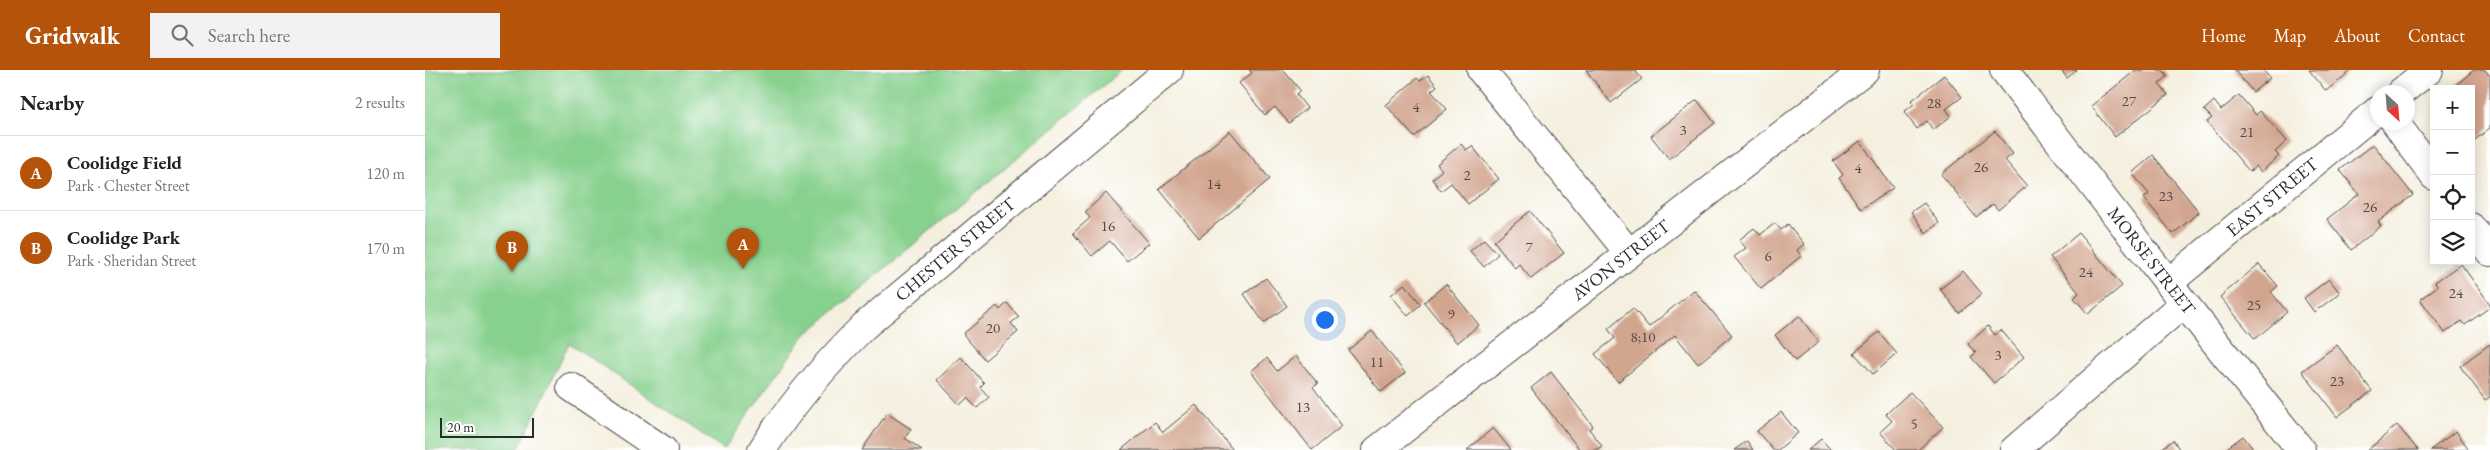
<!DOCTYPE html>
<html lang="en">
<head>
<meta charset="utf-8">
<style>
  :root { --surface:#fff; --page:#f2f2f2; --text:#222; --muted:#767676; --line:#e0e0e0; --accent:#b45309 }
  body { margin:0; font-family:"EB Garamond",serif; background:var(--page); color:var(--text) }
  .controls { position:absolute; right:15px; top:15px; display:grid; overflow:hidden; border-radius:0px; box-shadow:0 2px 12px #0003 }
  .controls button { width:45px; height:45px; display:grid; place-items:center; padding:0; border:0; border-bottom:1px solid var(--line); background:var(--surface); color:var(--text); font:25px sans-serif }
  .compass { position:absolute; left:1945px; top:15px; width:45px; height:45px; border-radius:50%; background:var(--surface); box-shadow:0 2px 12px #0003; rotate:154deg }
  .scale { position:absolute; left:15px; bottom:12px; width:94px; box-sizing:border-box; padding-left:5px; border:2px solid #2b2b2b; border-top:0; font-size:14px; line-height:18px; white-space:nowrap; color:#2b2b2b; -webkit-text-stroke:4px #fff; paint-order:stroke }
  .you { position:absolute; left:899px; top:249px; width:18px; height:18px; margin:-12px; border:4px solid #fff; border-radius:50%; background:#1a73e8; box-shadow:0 0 0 8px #1a73e833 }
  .badge { display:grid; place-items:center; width:32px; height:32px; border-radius:50%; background:var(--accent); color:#fff; font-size:16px; font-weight:700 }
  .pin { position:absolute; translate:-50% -41px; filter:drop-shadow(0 1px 2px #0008) }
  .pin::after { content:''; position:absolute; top:26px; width:18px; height:15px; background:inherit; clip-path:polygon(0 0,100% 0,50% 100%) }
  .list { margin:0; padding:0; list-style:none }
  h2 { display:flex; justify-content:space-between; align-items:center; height:65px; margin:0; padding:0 20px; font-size:21px }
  h2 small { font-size:16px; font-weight:400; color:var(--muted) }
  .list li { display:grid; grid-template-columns:32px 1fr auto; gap:15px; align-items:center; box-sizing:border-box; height:75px; padding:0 20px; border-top:1px solid var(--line) }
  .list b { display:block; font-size:19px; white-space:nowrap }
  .list p { margin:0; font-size:16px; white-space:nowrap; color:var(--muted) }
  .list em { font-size:16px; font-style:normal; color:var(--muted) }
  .icon { flex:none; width:28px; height:28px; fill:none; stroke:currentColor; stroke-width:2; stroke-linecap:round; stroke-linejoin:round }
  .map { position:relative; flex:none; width:2065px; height:380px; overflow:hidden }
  header { display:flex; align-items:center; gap:30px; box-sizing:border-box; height:70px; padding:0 25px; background:var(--accent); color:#fff }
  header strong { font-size:24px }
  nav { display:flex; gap:28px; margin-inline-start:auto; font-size:18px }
  .search { width:350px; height:45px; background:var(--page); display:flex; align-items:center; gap:12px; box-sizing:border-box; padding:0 18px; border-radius:0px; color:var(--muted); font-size:19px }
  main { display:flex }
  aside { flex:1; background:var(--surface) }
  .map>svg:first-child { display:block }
  .green { fill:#87d08d; stroke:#597e5c }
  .building { fill:#d2a58f }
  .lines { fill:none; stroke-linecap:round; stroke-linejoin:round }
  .street-casing { stroke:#494846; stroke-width:30 }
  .street { stroke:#fff; stroke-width:28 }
  .labels { text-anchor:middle; stroke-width:4; stroke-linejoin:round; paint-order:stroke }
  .number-label { font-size:15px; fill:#554a44 }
  .street-label { font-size:18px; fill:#2b2b2b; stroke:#fff }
</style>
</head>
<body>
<header>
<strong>Gridwalk</strong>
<div class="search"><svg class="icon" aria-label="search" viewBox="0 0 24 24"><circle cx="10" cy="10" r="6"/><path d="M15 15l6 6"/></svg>Search here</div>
<nav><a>Home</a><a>Map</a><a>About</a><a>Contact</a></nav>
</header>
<main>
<aside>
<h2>Nearby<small>2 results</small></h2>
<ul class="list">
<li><span class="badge">A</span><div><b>Coolidge Field</b><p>Park · Chester Street</p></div><em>120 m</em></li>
<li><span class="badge">B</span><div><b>Coolidge Park</b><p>Park · Sheridan Street</p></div><em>170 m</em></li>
</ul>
</aside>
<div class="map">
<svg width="2065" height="380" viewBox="0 0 2065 380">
  <rect width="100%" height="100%" fill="#fff"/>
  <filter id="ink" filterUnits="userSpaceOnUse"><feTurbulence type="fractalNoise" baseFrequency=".02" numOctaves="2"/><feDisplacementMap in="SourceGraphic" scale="10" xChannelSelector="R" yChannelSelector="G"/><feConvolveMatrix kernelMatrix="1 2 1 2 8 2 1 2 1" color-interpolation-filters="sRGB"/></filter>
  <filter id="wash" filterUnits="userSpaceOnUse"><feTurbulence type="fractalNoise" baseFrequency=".0096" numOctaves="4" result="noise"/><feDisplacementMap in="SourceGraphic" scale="20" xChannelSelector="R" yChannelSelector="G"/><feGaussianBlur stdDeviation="1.12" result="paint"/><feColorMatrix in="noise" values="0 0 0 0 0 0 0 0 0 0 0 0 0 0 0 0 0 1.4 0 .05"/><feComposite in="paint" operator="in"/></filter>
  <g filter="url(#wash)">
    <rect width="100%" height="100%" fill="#f4efde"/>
    <polygon class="green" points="0,0 697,0 379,266 299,379 144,273 93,380 0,380"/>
    <g id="blocks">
      <g class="building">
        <polygon points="824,0 858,0 875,20 871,24 882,38 864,53 850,37 840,45 814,13 827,3"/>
        <polygon points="1161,0 1213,0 1211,2 1217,9 1186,33"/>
        <polygon points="1636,0 1652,0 1642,8"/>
        <polygon points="1711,0 1738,0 1743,6 1734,14 1743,25 1690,67 1666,36"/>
        <polygon points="1809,0 1838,0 1845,8 1828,22"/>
        <polygon points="1884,0 1927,0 1901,21"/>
        <polygon points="2049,0 2060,0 2065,6 2065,58 2046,73 2046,19 2026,19"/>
        <polygon points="1003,5 1012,16 1006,21 1022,39 989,67 961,35 992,8 995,11"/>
        <polygon points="1519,5 1537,27 1521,39 1526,46 1508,60 1502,51 1492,59 1479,42 1489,34 1486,31"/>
        <polygon points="1814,25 1831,45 1835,41 1862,71 1850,82 1854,86 1836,102 1831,96 1825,102 1782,52 1787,48 1779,40 1789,31 1796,40"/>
        <polygon points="1272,30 1290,53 1244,89 1226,66"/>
        <polygon points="805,61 845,109 774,168 734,119"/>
        <polygon points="1570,61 1588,84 1580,90 1602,116 1573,140 1568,134 1551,147 1516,104"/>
        <polygon points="1435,71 1468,118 1436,139 1414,108 1418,105 1408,91"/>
        <polygon points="1036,74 1041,80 1047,76 1074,109 1043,134 1026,113 1016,121 1007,109 1017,100 1012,94"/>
        <polygon points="1948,74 1988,125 1953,152 1956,156 1926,180 1902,149 1934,124 1915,100"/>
        <polygon points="1728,85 1774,142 1748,164 1719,128 1724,124 1707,103"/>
        <polygon points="681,123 724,173 702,191 685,171 667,186 648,163 665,148 660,142"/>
        <polygon points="1499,133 1514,153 1501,163 1486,142"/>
        <polygon points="1105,141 1139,183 1106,209 1094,194 1090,198 1069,171"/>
        <polygon points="1350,153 1356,160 1363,154 1379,174 1372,180 1376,186 1336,219 1309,187 1321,178 1314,170 1329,158 1335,165"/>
        <polygon points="1654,163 1697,216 1663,244 1649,228 1654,223 1625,187"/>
        <polygon points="1059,169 1073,184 1059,197 1045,181"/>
        <polygon points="1834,194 1853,216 1846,222 1862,242 1830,269 1795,227"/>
        <polygon points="2036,194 2065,234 2065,237 2040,255 2036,251 2020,263 1995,229 2013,216 2010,212"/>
        <polygon points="1538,201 1557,224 1534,243 1515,219"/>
        <polygon points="841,208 862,236 839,253 819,224"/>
        <polygon points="1904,209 1915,223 1889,242 1879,228"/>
        <polygon points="979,214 996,234 983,246 966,225"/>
        <polygon points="1021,214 1054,255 1032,273 999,232"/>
        <polygon points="1269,220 1307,265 1273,294 1250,265 1193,312 1170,284 1190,268 1183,259 1208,238 1224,257"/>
        <polygon points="582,233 594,247 586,253 593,262 560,290 538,264 572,236 575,240"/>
        <polygon points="1374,246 1394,272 1370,291 1350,265"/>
        <polygon points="1563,256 1570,265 1576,260 1599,287 1569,313 1546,287 1551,283 1543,274"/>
        <polygon points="947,261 980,303 956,322 923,280"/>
        <polygon points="1454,262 1472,284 1448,304 1429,283"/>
        <polygon points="2065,274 2065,327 2060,330 2035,296"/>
        <polygon points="1912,275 1947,321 1912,347 1877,301"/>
        <polygon points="871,286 893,314 888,317 917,356 887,380 826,301 842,288 852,301"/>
        <polygon points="536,287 559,313 555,317 564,327 552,338 542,328 535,335 512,310"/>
        <polygon points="1126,302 1168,356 1164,359 1177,376 1171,380 1155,380 1106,318"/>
        <polygon points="1485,322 1518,357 1493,380 1471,380 1455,362 1467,351 1461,344"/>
        <polygon points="771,335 808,380 696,380 730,352 738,362"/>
        <polygon points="1356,342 1373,363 1353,380 1348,380 1332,361"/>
        <polygon points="462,343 486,359 480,368 497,380 437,380"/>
        <polygon points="1972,355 1993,380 1943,380"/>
        <polygon points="1068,358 1086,380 1042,380"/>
        <polygon points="2031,361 2043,378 2040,380 2005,380"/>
        <polygon points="1818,366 1829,380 1799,380"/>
        <polygon points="1396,369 1406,380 1383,380"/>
        <polygon points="1748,370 1755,380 1735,380"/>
        <polygon points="1322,371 1328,380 1309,380"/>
      </g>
    </g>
  </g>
  <g filter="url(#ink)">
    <use href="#blocks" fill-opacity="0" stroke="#494846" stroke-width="1"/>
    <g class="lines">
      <defs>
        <g id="street">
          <polyline points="1056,0 1204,183"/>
          <path id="s1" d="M1579 0 1759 233 1876 380"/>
          <polyline points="1976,22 2004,0"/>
          <polyline points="1970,52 2009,106"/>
          <polyline points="2046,157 2065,182"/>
          <path id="s2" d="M1743 213 1952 41"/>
          <polyline points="146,317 238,380"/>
          <path id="s3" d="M337 380C366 334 401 294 439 256L744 0"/>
          <path id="s4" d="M952 380 1440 0"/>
          <polyline points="1589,380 1759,233"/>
        </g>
      </defs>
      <use href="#street" class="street-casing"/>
      <use href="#street" class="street"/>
    </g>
  </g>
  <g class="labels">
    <g class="number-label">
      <text x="1704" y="36">27</text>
      <text x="1509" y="38">28</text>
      <text x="991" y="42">4</text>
      <text x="1258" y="65">3</text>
      <text x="1822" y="67">21</text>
      <text x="1556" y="102">26</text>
      <text x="1433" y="103">4</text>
      <text x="1042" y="110">2</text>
      <text x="789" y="119">14</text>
      <text x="1741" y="131">23</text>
      <text x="1945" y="142">26</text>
      <text x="683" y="161">16</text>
      <text x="1104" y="182">7</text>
      <text x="1343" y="191">6</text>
      <text x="1661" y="207">24</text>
      <text x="2031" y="228">24</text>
      <text x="1829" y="240">25</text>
      <text x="1026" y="249">9</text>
      <text x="568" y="263">20</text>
      <text x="1218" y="272">8;10</text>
      <text x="1573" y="290">3</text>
      <text x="952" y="297">11</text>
      <text x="1912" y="316">23</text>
      <text x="878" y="342">13</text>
      <text x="1489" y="359">5</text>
    </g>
    <g class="street-label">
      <text dy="6" stroke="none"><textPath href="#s2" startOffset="135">EAST STREET</textPath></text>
      <text dy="6" stroke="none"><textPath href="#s3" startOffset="280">CHESTER STREET</textPath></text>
      <text dy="6" stroke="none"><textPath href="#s4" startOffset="309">AVON STREET</textPath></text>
      <text dy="6" stroke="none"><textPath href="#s1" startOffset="241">MORSE STREET</textPath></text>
    </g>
  </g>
</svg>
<div class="controls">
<button>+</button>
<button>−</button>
<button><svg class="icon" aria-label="locate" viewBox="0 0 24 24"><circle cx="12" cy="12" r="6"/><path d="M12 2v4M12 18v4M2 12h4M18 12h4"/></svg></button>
<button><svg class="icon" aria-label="layers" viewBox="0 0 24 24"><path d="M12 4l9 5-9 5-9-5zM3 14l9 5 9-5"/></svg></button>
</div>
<svg class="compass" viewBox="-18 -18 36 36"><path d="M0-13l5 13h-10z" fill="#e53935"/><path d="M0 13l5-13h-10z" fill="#767676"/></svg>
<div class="scale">20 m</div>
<div class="you"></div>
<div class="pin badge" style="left:318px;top:199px">A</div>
<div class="pin badge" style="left:87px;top:202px">B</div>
</div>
</main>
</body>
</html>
